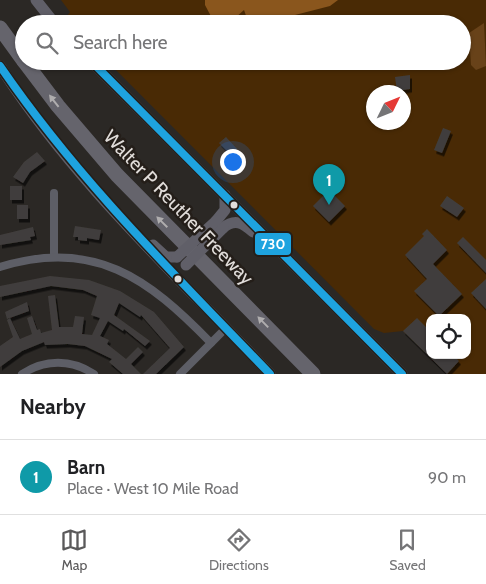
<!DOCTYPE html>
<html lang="en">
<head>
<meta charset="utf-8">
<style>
  :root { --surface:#fff; --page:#f6f6f6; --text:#202124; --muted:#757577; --line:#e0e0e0; --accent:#5a595a }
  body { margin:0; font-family:Cabin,sans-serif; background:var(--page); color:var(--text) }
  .controls { position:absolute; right:15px; bottom:15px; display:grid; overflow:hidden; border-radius:10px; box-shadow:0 1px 4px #0004 }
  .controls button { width:45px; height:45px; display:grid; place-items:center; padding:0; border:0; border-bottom:1px solid var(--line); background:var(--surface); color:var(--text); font:25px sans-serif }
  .compass { position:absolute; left:366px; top:85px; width:45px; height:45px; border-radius:50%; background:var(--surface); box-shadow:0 1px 4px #0004; rotate:47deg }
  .you { position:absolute; left:232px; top:161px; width:18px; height:18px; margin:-12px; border:4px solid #fff; border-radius:50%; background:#1a73e8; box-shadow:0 0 0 8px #1a73e833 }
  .badge { display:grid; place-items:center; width:32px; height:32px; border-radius:50%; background:var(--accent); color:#fff; font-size:16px; font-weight:700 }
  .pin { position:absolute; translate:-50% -41px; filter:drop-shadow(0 1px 2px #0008) }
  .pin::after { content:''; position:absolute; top:26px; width:18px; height:15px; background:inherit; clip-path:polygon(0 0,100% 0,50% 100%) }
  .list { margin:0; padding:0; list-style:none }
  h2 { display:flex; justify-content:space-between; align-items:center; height:65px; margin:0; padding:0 20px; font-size:21px }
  h2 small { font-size:16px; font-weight:400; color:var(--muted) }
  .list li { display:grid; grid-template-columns:32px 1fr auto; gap:15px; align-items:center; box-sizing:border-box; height:75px; padding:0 20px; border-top:1px solid var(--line) }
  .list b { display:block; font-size:19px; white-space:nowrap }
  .list p { margin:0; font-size:16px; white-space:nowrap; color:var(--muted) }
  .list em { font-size:16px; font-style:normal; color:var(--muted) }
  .icon { flex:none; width:28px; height:28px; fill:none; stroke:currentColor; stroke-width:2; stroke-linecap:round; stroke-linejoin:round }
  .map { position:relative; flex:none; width:486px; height:374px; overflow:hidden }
  .search { position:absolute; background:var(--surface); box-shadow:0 1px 4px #0004; left:15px; right:15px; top:15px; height:55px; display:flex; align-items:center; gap:12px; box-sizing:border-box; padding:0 18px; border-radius:28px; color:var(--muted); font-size:19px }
  .sheet { height:140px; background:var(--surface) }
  nav { display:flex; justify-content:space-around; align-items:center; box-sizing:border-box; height:70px; border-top:1px solid var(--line); background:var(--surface); font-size:14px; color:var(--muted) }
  nav a { display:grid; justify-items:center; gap:2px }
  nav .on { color:var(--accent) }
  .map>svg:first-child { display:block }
  .green { fill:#492a05; fill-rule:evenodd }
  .forest { fill:#684219 }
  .water { fill:#8a561d }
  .building { fill:#413e3c; filter:url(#shadow) }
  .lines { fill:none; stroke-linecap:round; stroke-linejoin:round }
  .street { stroke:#5d5e66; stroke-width:8 }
  .secondary { stroke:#605f68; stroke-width:11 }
  .highway { stroke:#65646c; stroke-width:15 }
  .secondary-bridge { stroke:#605f68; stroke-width:11 }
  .bus-1-casing { stroke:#241e19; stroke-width:11 }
  .bus-1 { stroke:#1ea3df; stroke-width:8 }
  .oneway { fill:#afadae }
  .bus-dot { fill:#e1ddda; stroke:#241e19; stroke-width:2 }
  .labels { text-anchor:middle; stroke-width:5; stroke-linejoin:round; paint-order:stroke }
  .street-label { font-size:19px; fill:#e1ddda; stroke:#241e19 }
  .line-badge { stroke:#241e19; stroke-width:2 }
  .badge-label { font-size:14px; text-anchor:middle; font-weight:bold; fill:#fff }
</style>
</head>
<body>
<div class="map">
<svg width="486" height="374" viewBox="0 0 486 374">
  <defs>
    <filter id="shadow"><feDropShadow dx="2" dy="3.5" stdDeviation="0" flood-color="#0009"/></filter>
  </defs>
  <rect width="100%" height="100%" fill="#2b2825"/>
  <path class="green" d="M61 0H486V374H447L403 331 384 333 374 329 107 61H462V24H73L67 16 70 12ZM374 92H404V122H374ZM430 318H467V355H430Z"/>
  <polygon class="forest" points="484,23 486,66 476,70 471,65 469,33"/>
  <polygon class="water" points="205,0 338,0 330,6 295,15 290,24 249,24 244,10 234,19 237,22 248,24 215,24 205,5"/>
  <g class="building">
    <polygon points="410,75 410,89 397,91 395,77"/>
    <polygon points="443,128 451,131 442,153 434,150"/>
    <polygon points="226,137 237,149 231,155 219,143"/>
    <polygon points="37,152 45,161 30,172 23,183 13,177 24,162"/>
    <rect x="10" y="186" width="12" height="14"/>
    <polygon points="329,190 345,206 329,222 313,206"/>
    <polygon points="447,196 464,208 457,217 440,206"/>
    <rect x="17" y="205" width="11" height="14"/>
    <polygon points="75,226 101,230 99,240 87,238 87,241 78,240 78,237 73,237"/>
    <polygon points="33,227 35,236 30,237 31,240 0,245 0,235"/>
    <polygon points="427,229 447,250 433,264 462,294 439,316 414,291 427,279 405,255 424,236 422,234"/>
    <polygon points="463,237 486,260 486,273 457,243"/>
    <polygon points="50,276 89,280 120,291 154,312 184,347 156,374 143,374 170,348 141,315 140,317 119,303 114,315 150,341 145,346 124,329 123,331 108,321 100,336 109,340 107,344 126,359 138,347 143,352 131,364 141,374 123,374 109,362 112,359 85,346 68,344 45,345 44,342 22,351 0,367 0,346 13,337 7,320 10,318 20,339 32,334 27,318 32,316 37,330 40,329 41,333 52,330 48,296 55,295 59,327 73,327 75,316 84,317 82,334 92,335 100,318 91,315 97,296 83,290 51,286 0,297 0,286"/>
    <polygon points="486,279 486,309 471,293"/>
    <polygon points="27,302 29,311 7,319 5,312"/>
    <polygon points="417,318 430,331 430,355 453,355 459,361 447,374 403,331"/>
  </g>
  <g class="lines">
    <g class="street">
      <polyline points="54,257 54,193"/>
      <path d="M0 267C94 238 148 278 211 343"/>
      <path d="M22 374C45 359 71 359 94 374"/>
      <polyline points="180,374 226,328"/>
    </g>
    <g class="secondary">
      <polyline points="36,0 55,24"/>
      <polyline points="91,61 402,374"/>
      <path d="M0 66C75 183 176 274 270 374"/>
      <polyline points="216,221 225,210 225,195"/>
      <path d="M223 228C235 218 243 223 253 232"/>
      <polyline points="153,245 166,257 177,257"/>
    </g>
    <g class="highway">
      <polyline points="0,28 24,61"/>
      <polyline points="24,61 58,106 117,175 313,374"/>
    </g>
    <g class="secondary-bridge">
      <polyline points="177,257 216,221"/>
      <polyline points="186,265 223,228"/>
    </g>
    <defs>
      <g id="bus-1">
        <polyline points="91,61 402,374"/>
        <path d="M0 66C78 180 175 275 270 374"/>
      </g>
    </defs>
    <use href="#bus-1" class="bus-1-casing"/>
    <use href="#bus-1" class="bus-1"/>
  </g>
  <defs><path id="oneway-solid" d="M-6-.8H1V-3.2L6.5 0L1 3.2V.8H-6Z" transform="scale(1.25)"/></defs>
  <g class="oneway">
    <use href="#oneway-solid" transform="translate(54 101) rotate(-128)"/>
    <use href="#oneway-solid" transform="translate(162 222) rotate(-135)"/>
    <use href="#oneway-solid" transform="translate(263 322) rotate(-134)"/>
  </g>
  <g class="bus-dot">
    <circle cx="234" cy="205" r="4.5"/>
    <circle cx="178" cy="279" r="4.5"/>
  </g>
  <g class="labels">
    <g class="street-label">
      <text transform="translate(179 207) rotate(46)" y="7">Walter P Reuther Freeway</text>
    </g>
  </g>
  <rect class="line-badge" x="254" y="232" width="38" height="24" rx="5" fill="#1ea3df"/>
  <g class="badge-label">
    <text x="273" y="249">730</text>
  </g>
</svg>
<div class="controls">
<button><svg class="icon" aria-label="locate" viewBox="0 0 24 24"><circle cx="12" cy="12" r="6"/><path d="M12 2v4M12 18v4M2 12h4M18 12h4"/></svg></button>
</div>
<svg class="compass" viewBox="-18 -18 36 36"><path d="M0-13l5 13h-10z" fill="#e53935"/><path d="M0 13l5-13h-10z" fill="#757577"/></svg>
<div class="you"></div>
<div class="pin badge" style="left:329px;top:205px;background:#0f9aa8">1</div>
<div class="search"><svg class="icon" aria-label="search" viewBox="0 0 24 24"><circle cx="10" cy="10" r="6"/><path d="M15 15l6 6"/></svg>Search here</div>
</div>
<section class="sheet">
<h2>Nearby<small></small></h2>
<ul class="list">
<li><span class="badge" style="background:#0f9aa8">1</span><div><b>Barn</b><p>Place · West 10 Mile Road</p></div><em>90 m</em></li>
</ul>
</section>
<nav>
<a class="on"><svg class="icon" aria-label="map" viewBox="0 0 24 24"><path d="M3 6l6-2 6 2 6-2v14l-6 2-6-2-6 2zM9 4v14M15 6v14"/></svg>Map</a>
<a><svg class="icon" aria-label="directions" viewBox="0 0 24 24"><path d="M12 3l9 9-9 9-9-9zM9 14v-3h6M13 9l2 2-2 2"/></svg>Directions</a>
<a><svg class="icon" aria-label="saved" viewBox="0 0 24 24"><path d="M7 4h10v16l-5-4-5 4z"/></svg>Saved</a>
</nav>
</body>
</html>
